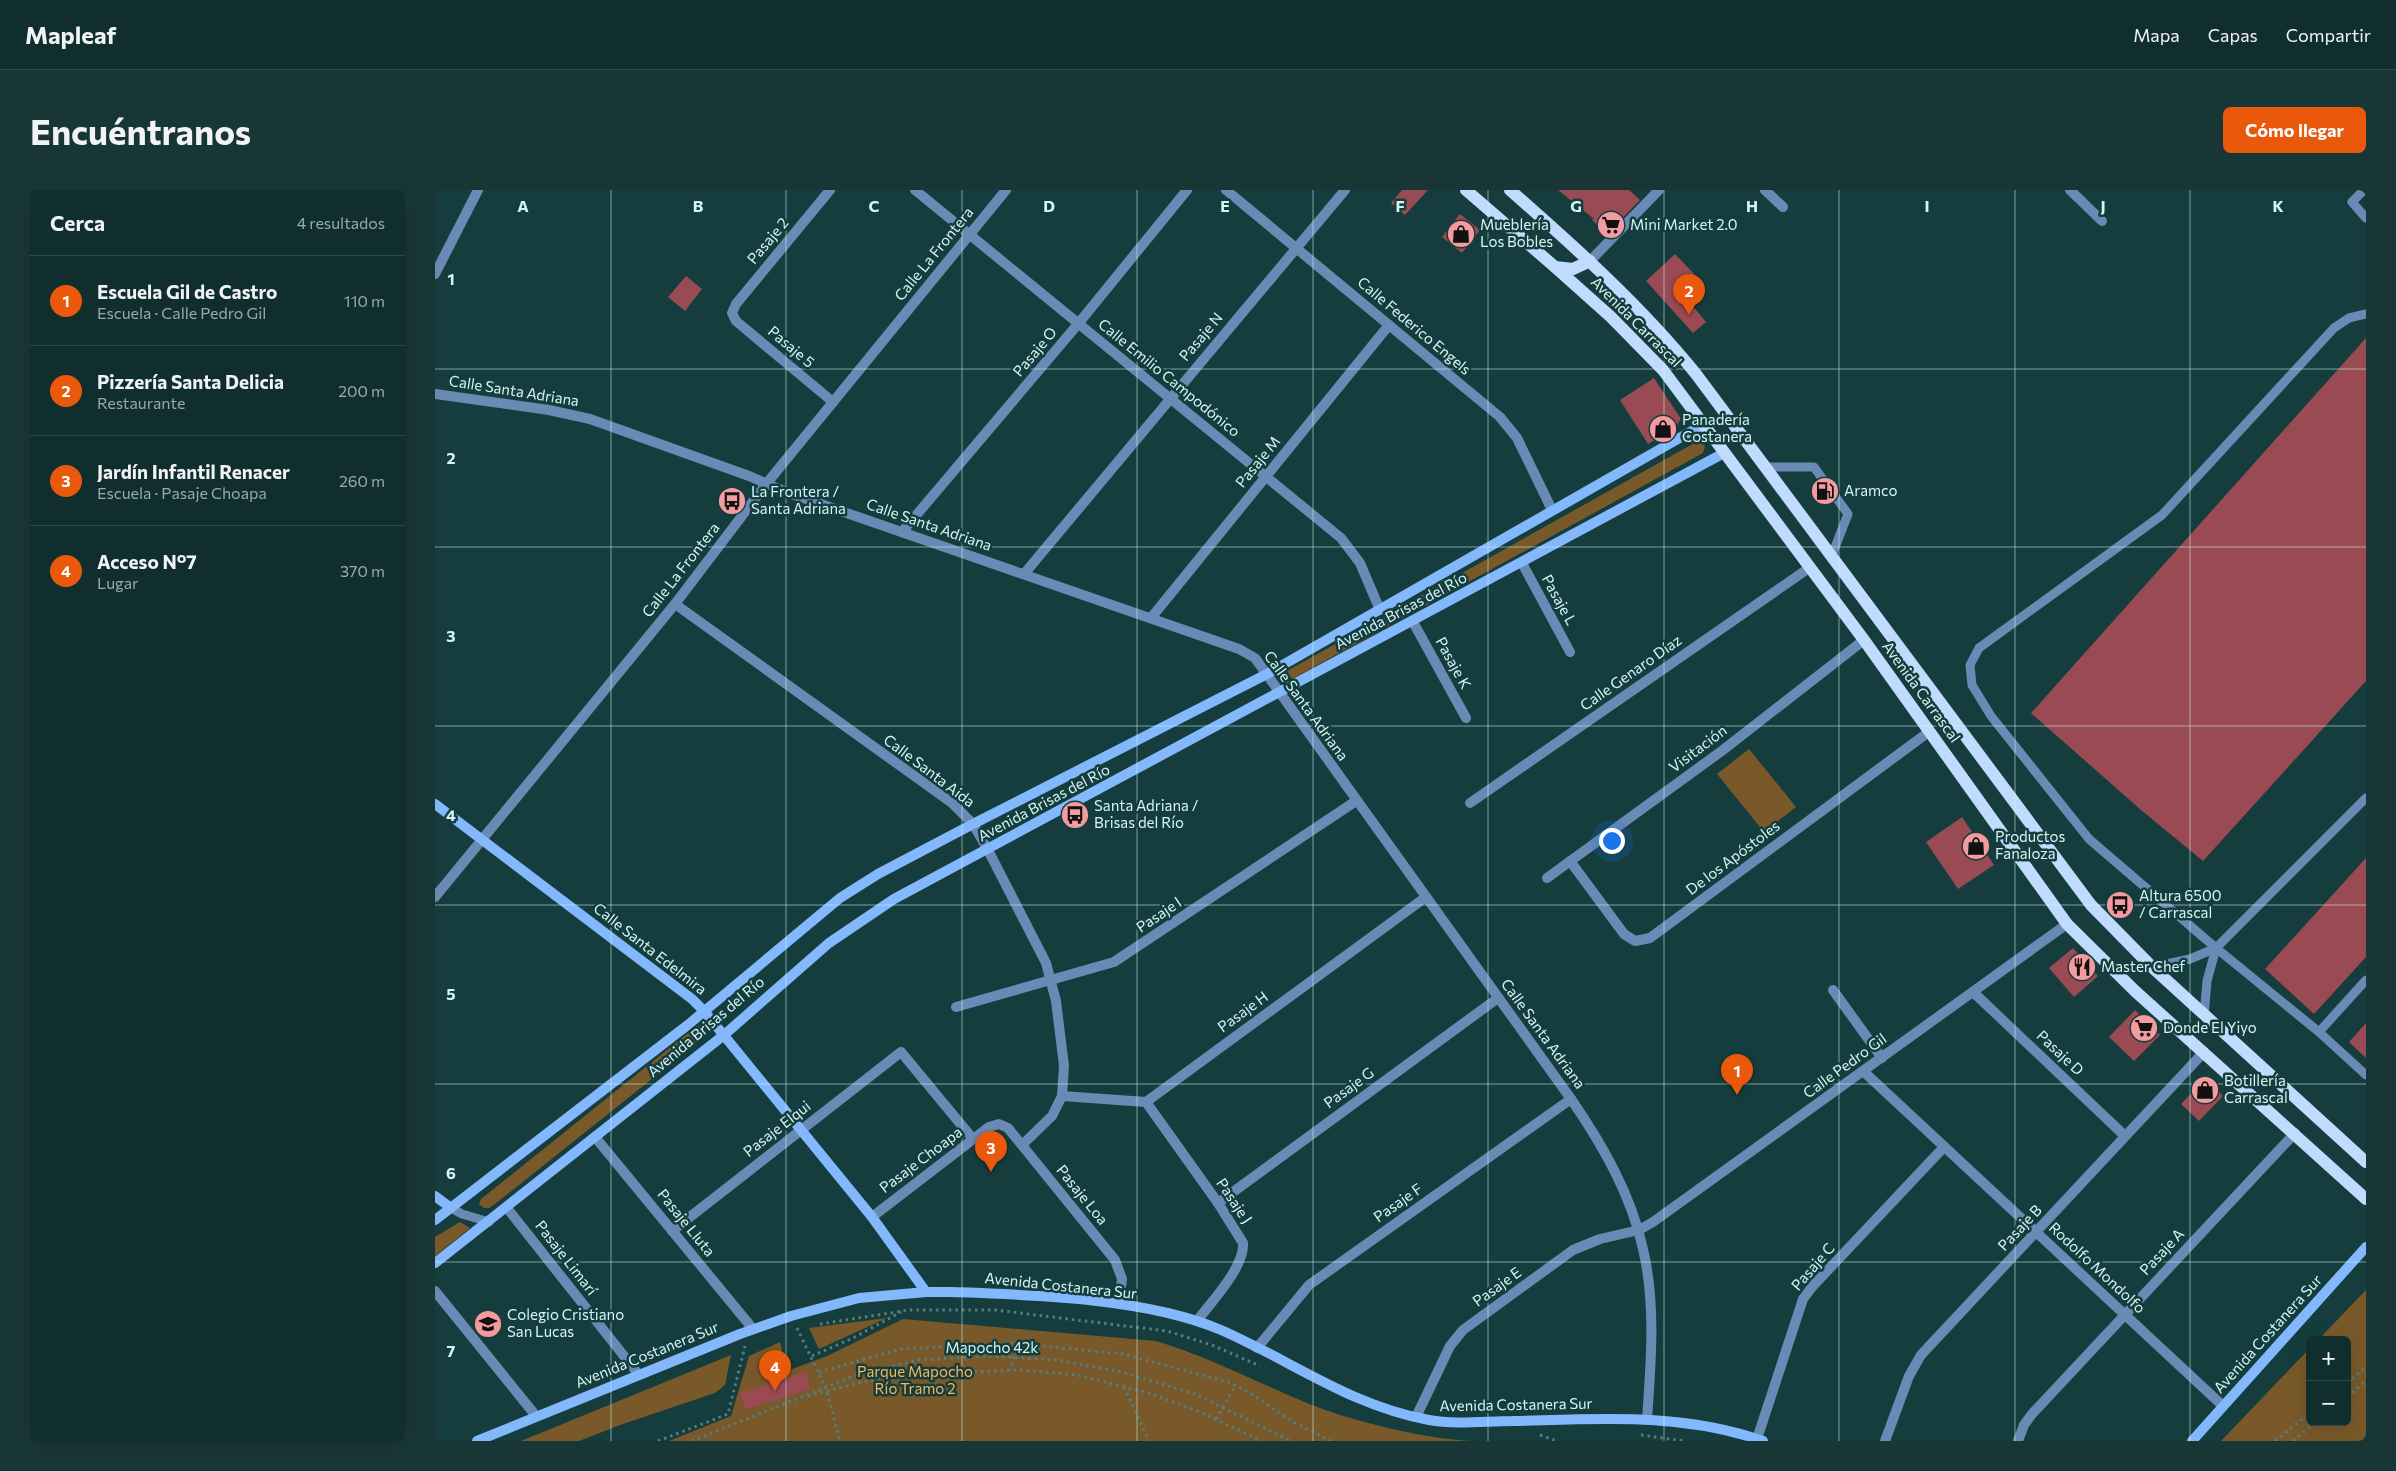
<!DOCTYPE html>
<html lang="es">
<head>
<meta charset="utf-8">
<style>
  :root { --surface:#102e2e; --page:#193636; --text:#f1f3f6; --muted:#9ca8aa; --line:#304a4a; --accent:#ea580c }
  body { margin:0; font-family:Commissioner,sans-serif; background:var(--page); color:var(--text) }
  .controls { position:absolute; right:15px; bottom:15px; display:grid; overflow:hidden; border-radius:8px; box-shadow:0 5px 20px #0002 }
  .controls button { width:45px; height:45px; display:grid; place-items:center; padding:0; border:0; border-bottom:1px solid var(--line); background:var(--surface); color:var(--text); font:25px sans-serif }
  .you { position:absolute; left:1176px; top:650px; width:18px; height:18px; margin:-12px; border:4px solid #fff; border-radius:50%; background:#1a73e8; box-shadow:0 0 0 8px #1a73e833 }
  .badge { display:grid; place-items:center; width:32px; height:32px; border-radius:50%; background:var(--accent); color:#fff; font-size:16px; font-weight:700 }
  .pin { position:absolute; translate:-50% -41px; filter:drop-shadow(0 1px 2px #0008) }
  .pin::after { content:''; position:absolute; top:26px; width:18px; height:15px; background:inherit; clip-path:polygon(0 0,100% 0,50% 100%) }
  .list { margin:0; padding:0; list-style:none }
  h2 { display:flex; justify-content:space-between; align-items:center; height:65px; margin:0; padding:0 20px; font-size:21px }
  h2 small { font-size:16px; font-weight:400; color:var(--muted) }
  .list li { display:grid; grid-template-columns:32px 1fr auto; gap:15px; align-items:center; box-sizing:border-box; height:90px; padding:0 20px; border-top:1px solid var(--line) }
  .list b { display:block; font-size:19px; white-space:nowrap }
  .list p { margin:0; font-size:16px; white-space:nowrap; color:var(--muted) }
  .list em { font-size:16px; font-style:normal; color:var(--muted) }
  .map { position:relative; flex:none; width:1931px; height:1251px; overflow:hidden; border-radius:8px }
  header { display:flex; align-items:center; gap:30px; box-sizing:border-box; height:70px; padding:0 25px; background:var(--surface); border-bottom:1px solid var(--line) }
  header strong { font-size:24px }
  nav { display:flex; gap:28px; margin-inline-start:auto; font-size:18px }
  .intro { display:flex; align-items:center; justify-content:space-between; box-sizing:border-box; height:120px; padding:0 30px }
  h1 { margin:0; font-size:35px }
  .button { padding:12px 22px; border-radius:8px; background:var(--accent); color:#fff; font-size:18px; font-weight:700 }
  main { display:flex; gap:30px; padding:0 30px }
  aside { flex:1; background:var(--surface); border-radius:8px; box-shadow:0 5px 20px #0002 }
  .map>svg:first-child { display:block }
  .green { fill:#795929 }
  .building { fill:#994a53 }
  .lines { fill:none; stroke-linecap:round; stroke-linejoin:round }
  .path { stroke:#567d7c; stroke-width:3; stroke-dasharray:2.5 4; stroke-linecap:butt }
  .lane { stroke:#688ab4; stroke-width:9 }
  .street { stroke:#688ab4; stroke-width:10 }
  .secondary { stroke:#83b8fc; stroke-width:10 }
  .primary { stroke:#c0dbfe; stroke-width:12 }
  .grid { fill:none; stroke:#d2f6f5; stroke-width:1; stroke-opacity:0.55 }
  .labels { text-anchor:middle; stroke-width:5; stroke-linejoin:round; paint-order:stroke }
  .poi-label { font-size:15px; fill:#d2f6f5; stroke:#153d3d; text-anchor:start }
  .street-label { font-size:15px; fill:#d2f6f5; stroke:#153d3d }
  .park-label { font-size:15px; fill:#f8b755; stroke:#153d3d }
  .grid-label { font-size:16px; text-anchor:middle; font-weight:bold; fill:#d2f6f5; stroke:#153d3d; stroke-width:5; stroke-linejoin:round; paint-order:stroke }
</style>
</head>
<body>
<header>
<strong>Mapleaf</strong>
<nav><a>Mapa</a><a>Capas</a><a>Compartir</a></nav>
</header>
<div class="intro"><h1>Encuéntranos</h1><a class="button">Cómo llegar</a></div>
<main>
<aside>
<h2>Cerca<small>4 resultados</small></h2>
<ul class="list">
<li><span class="badge">1</span><div><b>Escuela Gil de Castro</b><p>Escuela · Calle Pedro Gil</p></div><em>110 m</em></li>
<li><span class="badge">2</span><div><b>Pizzería Santa Delicia</b><p>Restaurante</p></div><em>200 m</em></li>
<li><span class="badge">3</span><div><b>Jardín Infantil Renacer</b><p>Escuela · Pasaje Choapa</p></div><em>260 m</em></li>
<li><span class="badge">4</span><div><b>Acceso N°7</b><p>Lugar</p></div><em>370 m</em></li>
</ul>
</aside>
<div class="map">
<svg width="1931" height="1251" viewBox="0 0 1931 1251">
  <rect width="100%" height="100%" fill="#153d3d"/>
  <g class="green">
    <polygon points="1263,251 1270,256 1268,263 857,489 852,481"/>
    <polygon points="1314,559 1361,617 1329,642 1282,584"/>
    <polygon points="268,835 272,841 272,845 60,1014 54,1018 49,1018 44,1014 46,1009 262,836"/>
    <polygon points="25,1032 35,1038 0,1066 0,1047"/>
    <polygon points="1931,1100 1931,1251 1786,1251 1875,1158 1875,1232 1912,1232 1912,1150 1883,1150"/>
    <polygon points="452,1128 384,1159 374,1138"/>
    <path d="M468 1129 721 1151C775 1167 825 1194 877 1215 920 1232 991 1249 1037 1251H234L296 1226 314 1166 345 1152 352 1181 392 1166Z"/>
    <polygon points="296,1165 290,1195 280,1203 185,1235 144,1251 86,1251"/>
  </g>
  <g class="building">
    <polygon points="967,0 993,0 970,25 956,13"/>
    <polygon points="1123,0 1194,0 1205,10 1172,44 1157,30 1159,29"/>
    <polygon points="1025,24 1045,40 1027,63 1007,47"/>
    <polygon points="1240,64 1262,87 1246,102 1271,132 1258,143 1211,91"/>
    <polygon points="251,86 267,99 250,121 233,107"/>
    <polygon points="1931,148 1931,491 1768,671 1706,620 1596,523"/>
    <polygon points="1219,188 1246,229 1240,238 1213,254 1185,210"/>
    <polygon points="1527,627 1559,675 1523,699 1491,652"/>
    <polygon points="1931,668 1931,767 1879,824 1830,779"/>
    <polygon points="1638,758 1663,786 1639,807 1614,778"/>
    <polygon points="1700,820 1725,845 1699,871 1674,847"/>
    <polygon points="1931,833 1931,868 1914,852"/>
    <polygon points="1766,893 1779,897 1788,906 1764,931 1746,914"/>
    <polygon points="370,1182 376,1199 310,1220 305,1203"/>
  </g>
  <g class="lines">
    <g class="path">
      <polyline points="385,1134 474,1120 560,1120 732,1141 777,1155 825,1176"/>
      <polyline points="362,1138 392,1201 405,1251"/>
      <polyline points="377,1166 418,1148 466,1122"/>
      <polyline points="574,1181 584,1153"/>
      <polyline points="384,1182 466,1159 578,1153 688,1164 793,1192 812,1201 860,1233 896,1251"/>
      <polyline points="1912,1193 1931,1177"/>
      <polyline points="689,1197 714,1251"/>
      <polyline points="373,1206 427,1192 477,1184 586,1180 642,1185 714,1203 765,1222 827,1251"/>
      <polyline points="1912,1207 1931,1191"/>
      <polyline points="781,1229 800,1196"/>
      <polyline points="1105,1245 1122,1251"/>
      <polyline points="1206,1245 1250,1251"/>
      <polyline points="223,1251 293,1224 310,1156"/>
      <polyline points="257,1251 421,1185 484,1170 555,1166 623,1170 687,1182 760,1204 856,1251"/>
      <polyline points="1840,1251 1875,1223"/>
      <polyline points="1858,1251 1881,1232"/>
    </g>
    <g class="lane">
      <polyline points="1929,0 1917,12 1931,28"/>
      <polyline points="1931,124 1914,128 1899,138 1727,325 1544,458 1535,475 1537,495 1556,526 1654,649 1781,758 1884,842 1931,885"/>
      <polyline points="1332,277 1379,277 1413,324 1397,365"/>
      <polyline points="1717,777 1755,769 1781,758 1931,608"/>
      <polyline points="1769,826 1772,791 1781,758"/>
      <polyline points="1884,842 1931,790"/>
      <polyline points="16,1018 27,1024 54,1032"/>
    </g>
    <g class="street">
      <polyline points="395,0 301,114 297,123 301,131 398,212"/>
      <polyline points="480,0 906,348 925,373 945,420"/>
      <polyline points="791,0 1065,227 1082,248 1117,320"/>
      <polyline points="1330,0 1348,17"/>
      <polyline points="1635,0 1667,31"/>
      <polyline points="1155,71 1224,0"/>
      <polyline points="0,84 43,0"/>
      <path d="M0 204 114 220 155 229 314 286 351 302 804 459 820 468 1136 909C1167 954 1196 1004 1208 1059 1221 1114 1216 1173 1212 1229"/>
      <polyline points="467,342 643,134 752,0"/>
      <polyline points="1087,373 1135,462"/>
      <polyline points="589,384 910,0"/>
      <polyline points="240,414 517,613 538,634 553,660 611,773 621,811 629,876 627,906 617,926 587,955"/>
      <polyline points="716,428 954,135"/>
      <polyline points="978,432 1031,528"/>
      <polyline points="1035,613 1374,378"/>
      <polyline points="1135,671 1189,744 1200,751 1215,748 1495,541"/>
      <polyline points="1112,688 1288,560 1429,450"/>
      <polyline points="0,707 240,414 332,293 571,0"/>
      <polyline points="1398,800 1447,868"/>
      <polyline points="1538,802 1690,946"/>
      <polyline points="521,817 679,772 921,611"/>
      <polyline points="1428,881 1788,1216"/>
      <polyline points="627,906 711,912 991,707"/>
      <path d="M711 912 783 1013 808 1053C810 1077 776 1112 762 1131"/>
      <polyline points="160,947 318,1139"/>
      <polyline points="783,1013 1063,808"/>
      <polyline points="72,1018 204,1185"/>
      <polyline points="437,1027 554,937 564,934 573,938 680,1070 687,1089 684,1114"/>
      <polyline points="237,1041 466,862 538,949"/>
      <polyline points="0,1101 101,1226"/>
      <polyline points="822,1158 874,1095 1136,909"/>
      <polyline points="981,1227 1015,1156 1028,1140 1138,1060 1165,1049 1204,1040 1218,1032 1632,734"/>
      <polyline points="1322,1249 1368,1109 1377,1097 1509,957"/>
      <polyline points="1450,1251 1474,1186 1486,1165 1769,862"/>
      <polyline points="1583,1251 1589,1235 1597,1224 1860,943"/>
    </g>
    <g class="secondary">
      <polyline points="0,614 257,809 269,821 437,1027 491,1102"/>
      <polyline points="0,1006 16,1018"/>
      <polyline points="0,1030 254,834 405,708 443,684 538,634 832,484 1269,234"/>
      <polyline points="0,1073 289,845 394,753 459,709 1289,263"/>
      <path d="M42 1251 305 1144 356 1126 424 1108 491 1102H517C598 1105 712 1108 786 1140 857 1171 916 1216 994 1230 1021 1235 1051 1231 1078 1231 1161 1229 1248 1222 1328 1251"/>
      <polyline points="1757,1251 1931,1057"/>
    </g>
    <g class="primary">
      <polyline points="1031,0 1120,77 1176,127 1228,180 1429,450 1632,734 1700,801 1931,1009"/>
      <path d="M1075 0C1141 58 1206 116 1261 184L1656 715 1717 777 1931 972"/>
      <polyline points="1120,77 1138,79 1155,71"/>
    </g>
  </g>
  <path class="grid" d="M176 0V1251M351 0V1251M527 0V1251M702 0V1251M878 0V1251M1053 0V1251M1229 0V1251M1404 0V1251M1580 0V1251M1755 0V1251M0 179H1931M0 357H1931M0 536H1931M0 715H1931M0 894H1931M0 1072H1931"/>
  <defs>
    <symbol id="supermarket-disc" viewBox="-11 -11 22 22"><circle r="9.5" fill="#f49aa1" stroke="#153d3d"/><path d="M-6-5.5h2.5l.6 2H6L4.5 2H-2.5L-4.4-4H-6ZM-1.5 3.2a1.3 1.3 0 1 0 .1 0ZM3 3.2a1.3 1.3 0 1 0 .1 0Z" fill="#111"/></symbol>
    <symbol id="shop-disc" viewBox="-11 -11 22 22"><circle r="9.5" fill="#f49aa1" stroke="#153d3d"/><path d="M-5-2.5h2.3a2.7 3.5 0 0 1 5.4 0H5L5.5 6h-11ZM-1.5-2.5h3a1.5 2.3 0 0 0-3 0Z" fill="#111"/></symbol>
    <symbol id="fuel-disc" viewBox="-11 -11 22 22"><circle r="9.5" fill="#f49aa1" stroke="#153d3d"/><path d="M-5.5-6h7V0h2V4h1.3V-2.5L3-4.5l.8-.8L6-3V5H2.5V1h-1V6h-7ZM-4.2-4.7v3.2H.2V-4.7Z" fill="#111"/></symbol>
    <symbol id="bus-disc" viewBox="-11 -11 22 22"><circle r="9.5" fill="#f49aa1" stroke="#153d3d"/><path d="M-5-6H5V4H4V6H2V4H-2V6H-4V4H-5ZM-3.5-4V0h7V-4ZM-3.5 1.2v1.5H-2V1.2ZM2 1.2v1.5H3.5V1.2Z" fill="#111"/></symbol>
    <symbol id="restaurant-disc" viewBox="-11 -11 22 22"><circle r="9.5" fill="#f49aa1" stroke="#153d3d"/><path d="M-5-6h1v4h1v-4h1v4h1v-4h1v5L-1.5 .5V6h-2V.5L-5-1ZM5-6V6H3V1.5H1.5Q1.5-4 5-6Z" fill="#111"/></symbol>
    <symbol id="school-disc" viewBox="-11 -11 22 22"><circle r="9.5" fill="#f49aa1" stroke="#153d3d"/><path d="M0-5L7-2L0 1L-7-2ZM-4 1L0 2.5L4 1V4Q0 6-4 4Z" fill="#111"/></symbol>
  </defs>
  <g fill-rule="evenodd">
    <use href="#supermarket-disc" x="1160" y="19" width="32" height="32"/>
    <use href="#shop-disc" x="1010" y="28" width="32" height="32"/>
    <use href="#shop-disc" x="1212" y="223" width="32" height="32"/>
    <use href="#fuel-disc" x="1374" y="285" width="32" height="32"/>
    <use href="#bus-disc" x="281" y="295" width="32" height="32"/>
    <use href="#bus-disc" x="624" y="609" width="32" height="32"/>
    <use href="#shop-disc" x="1525" y="640" width="32" height="32"/>
    <use href="#bus-disc" x="1669" y="699" width="32" height="32"/>
    <use href="#restaurant-disc" x="1631" y="761" width="32" height="32"/>
    <use href="#supermarket-disc" x="1693" y="822" width="32" height="32"/>
    <use href="#shop-disc" x="1754" y="884" width="32" height="32"/>
    <use href="#school-disc" x="37" y="1118" width="32" height="32"/>
  </g>
  <g class="labels">
    <g class="poi-label">
      <text x="1045" y="40">Mueblería<tspan x="1045" dy="17">Los Bobles</tspan></text>
      <text x="1195" y="40">Mini Market 2.0</text>
      <text x="1247" y="235">Panadería<tspan x="1247" dy="17">Costanera</tspan></text>
      <text x="1409" y="306">Aramco</text>
      <text x="316" y="307">La Frontera /<tspan x="316" dy="17">Santa Adriana</tspan></text>
      <text x="659" y="621">Santa Adriana /<tspan x="659" dy="17">Brisas del Río</tspan></text>
      <text x="1560" y="652">Productos<tspan x="1560" dy="17">Fanaloza</tspan></text>
      <text x="1704" y="711">Altura 6500<tspan x="1704" dy="17">/ Carrascal</tspan></text>
      <text x="1666" y="782">Master Chef</text>
      <text x="1728" y="843">Donde El Yiyo</text>
      <text x="1789" y="896">Botillería<tspan x="1789" dy="17">Carrascal</tspan></text>
      <text x="72" y="1130">Colegio Cristiano<tspan x="72" dy="17">San Lucas</tspan></text>
    </g>
    <g class="street-label">
      <text transform="translate(333 51) rotate(-50)" y="5">Pasaje 2</text>
      <text transform="translate(499 64) rotate(-51)" y="5">Calle La Frontera</text>
      <text transform="translate(1201 132) rotate(45)" y="5">Avenida Carrascal</text>
      <text transform="translate(979 136) rotate(40)" y="5">Calle Federico Engels</text>
      <text transform="translate(766 147) rotate(-50)" y="5">Pasaje N</text>
      <text transform="translate(356 157) rotate(40)" y="5">Pasaje 5</text>
      <text transform="translate(600 162) rotate(-50)" y="5">Pasaje O</text>
      <text transform="translate(734 188) rotate(39)" y="5">Calle Emilio Campodónico</text>
      <text transform="translate(79 201) rotate(9)" y="5">Calle Santa Adriana</text>
      <text transform="translate(823 272) rotate(-51)" y="5">Pasaje M</text>
      <text transform="translate(494 335) rotate(19)" y="5">Calle Santa Adriana</text>
      <text transform="translate(246 380) rotate(-52)" y="5">Calle La Frontera</text>
      <text transform="translate(1124 410) rotate(61)" y="5">Pasaje L</text>
      <text transform="translate(966 421) rotate(-28)" y="5">Avenida Brisas del Río</text>
      <text transform="translate(1018 473) rotate(61)" y="5">Pasaje K</text>
      <text transform="translate(1196 483) rotate(-35)" y="5">Calle Genaro Díaz</text>
      <text transform="translate(1486 502) rotate(54)" y="5">Avenida Carrascal</text>
      <text transform="translate(871 516) rotate(54)" y="5">Calle Santa Adriana</text>
      <text transform="translate(1263 559) rotate(-37)" y="5">Visitación</text>
      <text transform="translate(494 581) rotate(37)" y="5">Calle Santa Aida</text>
      <text transform="translate(609 613) rotate(-28)" y="5">Avenida Brisas del Río</text>
      <text transform="translate(1298 668) rotate(-37)" y="5">De los Apóstoles</text>
      <text transform="translate(724 725) rotate(-34)" y="5">Pasaje I</text>
      <text transform="translate(215 759) rotate(38)" y="5">Calle Santa Edelmira</text>
      <text transform="translate(808 822) rotate(-36)" y="5">Pasaje H</text>
      <text transform="translate(271 837) rotate(-40)" y="5">Avenida Brisas del Río</text>
      <text transform="translate(1108 844) rotate(54)" y="5">Calle Santa Adriana</text>
      <text transform="translate(1625 863) rotate(43)" y="5">Pasaje D</text>
      <text transform="translate(1410 876) rotate(-36)" y="5">Calle Pedro Gil</text>
      <text transform="translate(914 898) rotate(-36)" y="5">Pasaje G</text>
      <text transform="translate(342 939) rotate(-38)" y="5">Pasaje Elqui</text>
      <text transform="translate(486 970) rotate(-37)" y="5">Pasaje Choapa</text>
      <text transform="translate(647 1005) rotate(51)" y="5">Pasaje Loa</text>
      <text transform="translate(799 1011) rotate(56)" y="5">Pasaje J</text>
      <text transform="translate(963 1013) rotate(-35)" y="5">Pasaje F</text>
      <text transform="translate(251 1033) rotate(51)" y="5">Pasaje Lluta</text>
      <text transform="translate(1585 1038) rotate(-47)" y="5">Pasaje B</text>
      <text transform="translate(1727 1062) rotate(-47)" y="5">Pasaje A</text>
      <text transform="translate(131 1068) rotate(52)" y="5">Pasaje Limarí</text>
      <text transform="translate(1378 1077) rotate(-49)" y="5">Pasaje C</text>
      <text transform="translate(1662 1078) rotate(43)" y="5">Rodolfo Mondolfo</text>
      <text transform="translate(626 1096) rotate(6)" y="5">Avenida Costanera Sur</text>
      <text transform="translate(1062 1097) rotate(-36)" y="5">Pasaje E</text>
      <text transform="translate(1833 1144) rotate(-48)" y="5">Avenida Costanera Sur</text>
      <text x="557" y="1163">Mapocho 42k</text>
      <text transform="translate(212 1165) rotate(-22)" y="5">Avenida Costanera Sur</text>
      <text transform="translate(1081 1215) rotate(-1)" y="5">Avenida Costanera Sur</text>
    </g>
    <g class="park-label">
      <text x="480" y="1187">Parque Mapocho<tspan x="480" dy="17">Río Tramo 2</tspan></text>
    </g>
  </g>
  <g class="grid-label">
    <text x="88" y="22">A</text>
    <text x="263" y="22">B</text>
    <text x="439" y="22">C</text>
    <text x="614" y="22">D</text>
    <text x="790" y="22">E</text>
    <text x="965" y="22">F</text>
    <text x="1141" y="22">G</text>
    <text x="1317" y="22">H</text>
    <text x="1492" y="22">I</text>
    <text x="1668" y="22">J</text>
    <text x="1843" y="22">K</text>
    <text x="16" y="95">1</text>
    <text x="16" y="274">2</text>
    <text x="16" y="452">3</text>
    <text x="16" y="631">4</text>
    <text x="16" y="810">5</text>
    <text x="16" y="989">6</text>
    <text x="16" y="1167">7</text>
  </g>
</svg>
<div class="controls">
<button>+</button>
<button>−</button>
</div>
<div class="you"></div>
<div class="pin badge" style="left:1302px;top:905px">1</div>
<div class="pin badge" style="left:1254px;top:125px">2</div>
<div class="pin badge" style="left:556px;top:982px">3</div>
<div class="pin badge" style="left:340px;top:1201px">4</div>
</div>
</main>
</body>
</html>
